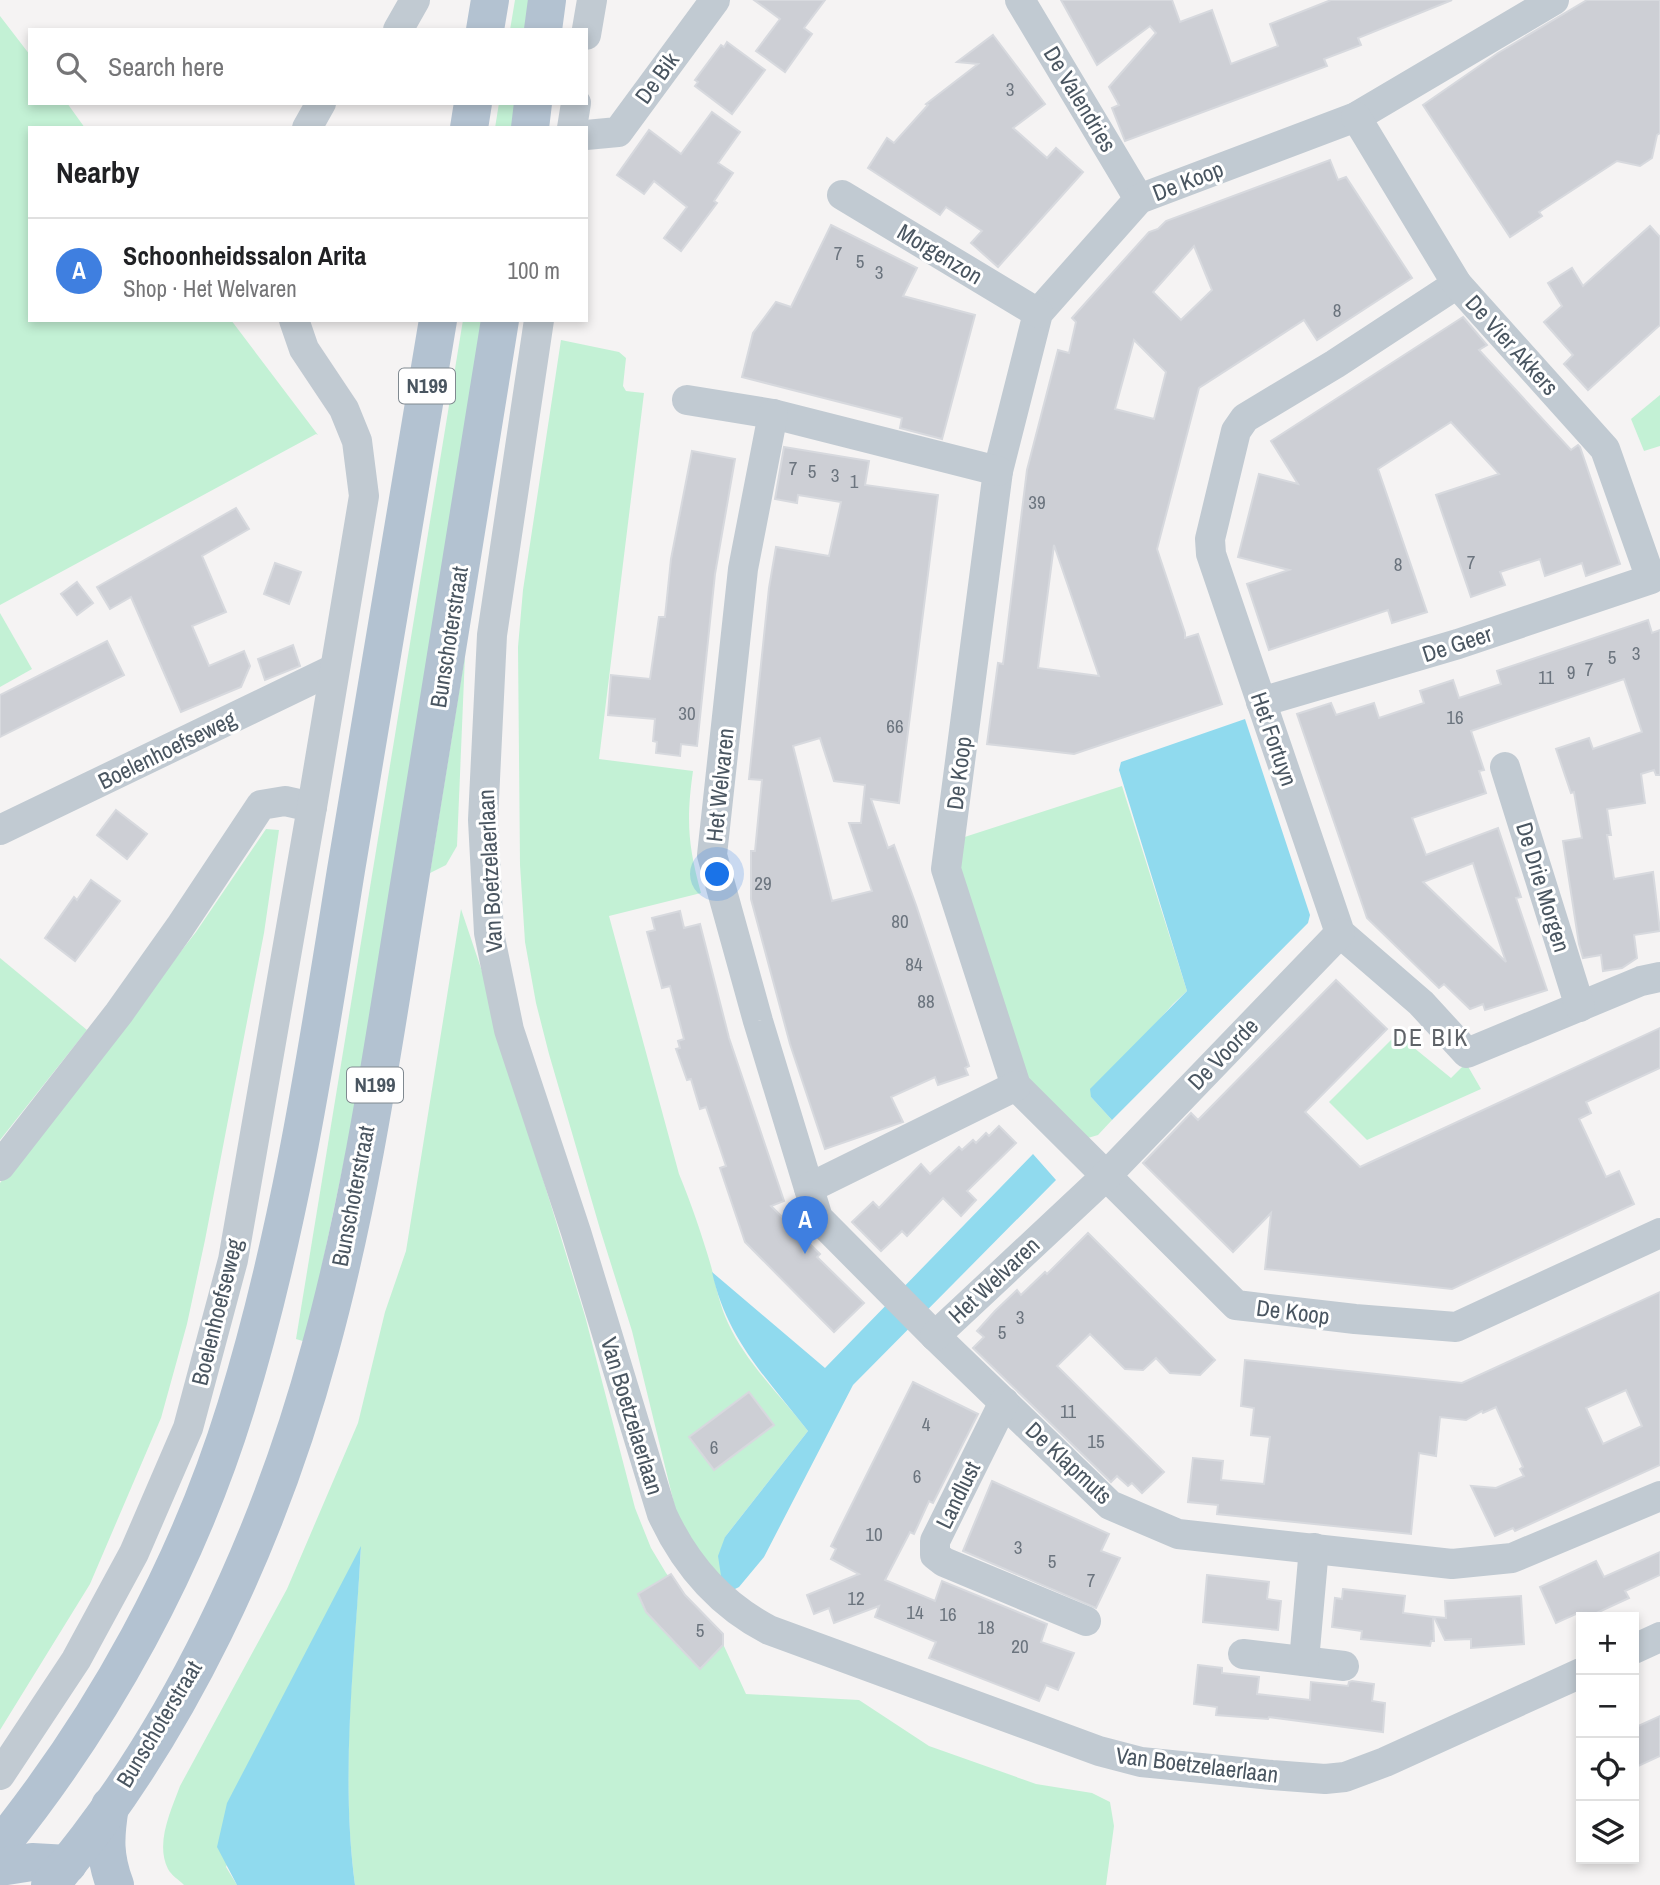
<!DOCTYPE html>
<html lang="en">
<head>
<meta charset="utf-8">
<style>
  :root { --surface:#fff; --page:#f2f2f2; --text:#202124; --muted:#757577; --line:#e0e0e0; --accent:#2563eb }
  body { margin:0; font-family:"Archivo Narrow",sans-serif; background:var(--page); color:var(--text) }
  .controls { position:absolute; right:21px; bottom:21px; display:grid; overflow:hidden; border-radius:0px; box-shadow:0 4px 10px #0003 }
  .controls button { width:63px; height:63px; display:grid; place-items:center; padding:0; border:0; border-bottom:2px solid var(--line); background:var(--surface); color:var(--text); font:35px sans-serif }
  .you { position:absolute; left:718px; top:875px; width:24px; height:24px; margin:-18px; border:5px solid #fff; border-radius:50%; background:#1a73e8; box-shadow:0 0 0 10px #1a73e833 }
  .badge { display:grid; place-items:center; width:46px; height:46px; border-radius:50%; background:var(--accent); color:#fff; font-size:23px; font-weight:700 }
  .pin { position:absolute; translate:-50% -58px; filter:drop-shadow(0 2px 4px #0008) }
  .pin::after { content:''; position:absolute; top:37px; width:24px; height:21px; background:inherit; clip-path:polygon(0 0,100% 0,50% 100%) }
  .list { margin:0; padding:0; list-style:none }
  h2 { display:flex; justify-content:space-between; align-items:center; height:91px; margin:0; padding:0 28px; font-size:30px }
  h2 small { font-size:23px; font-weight:400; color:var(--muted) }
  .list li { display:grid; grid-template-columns:46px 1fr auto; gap:21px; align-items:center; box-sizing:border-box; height:105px; padding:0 28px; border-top:2px solid var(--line) }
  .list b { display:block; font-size:26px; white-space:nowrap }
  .list p { margin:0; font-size:23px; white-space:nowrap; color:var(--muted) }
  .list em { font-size:23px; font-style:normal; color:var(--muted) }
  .icon { flex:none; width:38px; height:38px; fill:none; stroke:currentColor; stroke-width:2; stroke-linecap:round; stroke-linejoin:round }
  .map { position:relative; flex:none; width:1660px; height:1885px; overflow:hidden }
  .search { position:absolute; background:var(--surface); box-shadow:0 4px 10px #0003; left:28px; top:28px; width:560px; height:77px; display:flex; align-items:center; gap:18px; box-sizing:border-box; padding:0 24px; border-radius:0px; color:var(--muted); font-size:26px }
  .panel { position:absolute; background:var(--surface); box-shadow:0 4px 10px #0003; left:28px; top:126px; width:560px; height:196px; border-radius:0px }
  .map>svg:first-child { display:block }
  .green { fill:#c3f1d5 }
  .water { fill:#90daee }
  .building { fill:#cdcfd5; stroke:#d7d9de; stroke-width:2; fill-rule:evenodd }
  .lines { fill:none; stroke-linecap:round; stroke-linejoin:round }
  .minor { stroke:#c1cad2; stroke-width:30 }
  .primary { stroke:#b3c2d1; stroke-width:38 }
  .labels { text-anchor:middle; stroke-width:6; stroke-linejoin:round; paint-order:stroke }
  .number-label { font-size:19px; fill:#6b747e }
  .shield { fill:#fff; stroke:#808990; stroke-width:2 }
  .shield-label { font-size:21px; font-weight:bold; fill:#4a5661 }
  .street-label { font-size:23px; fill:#4a5661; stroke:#fff }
  .neighbourhood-label { font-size:24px; letter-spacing:2px; fill:#5f6368; stroke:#fff }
</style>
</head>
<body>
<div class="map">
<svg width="1660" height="1885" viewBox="0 0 1660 1885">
  <rect width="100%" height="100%" fill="#f5f3f3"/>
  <g class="green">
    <polygon points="515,0 533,0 529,30 510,30"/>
    <polygon points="0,16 30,55 30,103 67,103 85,128 30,128 30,320 231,320 318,435 316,434 0,605"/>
    <polygon points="499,103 518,103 515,128 495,128"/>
    <polygon points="463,320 486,320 363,1071 306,1342 296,1339"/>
    <path d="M561 340 619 352 626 358 623 386 626 391 644 393 599 759 693 771C686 821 688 845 701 893L609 916 679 1174C691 1203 702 1235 711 1266 716 1285 719 1304 728 1323 746 1363 782 1397 808 1431L725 1537 723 1589 679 1524 632 1331 600 1229 549 1054 536 1003 525 942 520 865 518 647 523 590Z"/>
    <polygon points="1660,395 1660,446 1644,451 1631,419"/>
    <polygon points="0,613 32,669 0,687"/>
    <polygon points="465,655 457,846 446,865 430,873"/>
    <polygon points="1122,786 1187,991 1173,1004 1091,1097 1112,1120 1098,1135 1088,1138 1020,1073 946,843"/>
    <polygon points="266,829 279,830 264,933 205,1240 187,1324 161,1418 90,1584 0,1730 0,1183 196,932"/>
    <path d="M461 909 492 1001 523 1114 585 1316 635 1508 651 1548 666 1573 692 1606 718 1633 746 1694 859 1700 929 1746 1036 1784 1092 1793 1110 1802 1114 1826 1106 1885H355C340 1773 354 1660 361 1548L226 1867 237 1885H184C179 1880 171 1875 168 1869 155 1843 171 1811 180 1786L287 1589 358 1423 385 1312 406 1251Z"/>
    <polygon points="0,958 87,1030 0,1140"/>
    <polygon points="1397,1034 1451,1078 1466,1063 1481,1089 1367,1140 1329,1102"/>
  </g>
  <g class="water">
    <polygon points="1245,719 1310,915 1308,923 1112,1120 1091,1097 1090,1089 1187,991 1119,770 1121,762"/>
    <path d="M1033 1154 1056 1180 853 1385 764 1557 739 1587 727 1593 723 1589 718 1556 725 1537 808 1431C767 1378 727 1340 712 1272L825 1368Z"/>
    <path d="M361 1546C355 1658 340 1773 355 1885H237L217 1847 227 1803Z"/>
  </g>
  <g class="building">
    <polygon points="754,0 825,0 804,28 812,34 785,72 756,51 780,19"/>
    <polygon points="1061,0 1172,0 1180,22 1212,10 1231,64 1278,46 1270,24 1331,0 1452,0 1358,38 1361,45 1324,59 1327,66 1125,141 1112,108 1119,105 1109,87 1156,33 1150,26 1097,65"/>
    <polygon points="1587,0 1660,0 1660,133 1657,135 1652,158 1640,166 1617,161 1539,212 1542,216 1510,237 1423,105 1498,53"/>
    <polygon points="993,35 1045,104 1013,128 1047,158 1056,148 1083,172 998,267 971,243 982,231 946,207 940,215 868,168 887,138 894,143 928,105 926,104 978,64 957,62"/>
    <polygon points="727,42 765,70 732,114 695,86 698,82 695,80 721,45 724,47"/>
    <polygon points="712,112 740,132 718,163 733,173 714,201 717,203 681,251 664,238 687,207 654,181 644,194 617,175 649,130 681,154"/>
    <path d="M1330 160 1338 180 1346 177 1412 278 1317 340 1304 320 1199 388 1157 549 1185 633V638L1198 634 1222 704 1074 754 987 744 998 663 1003 664 1027 470 1058 350 1069 353 1076 322 1072 318 1149 232 1158 229 1166 221ZM1194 246 1212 290 1181 320 1153 292ZM1134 340 1166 372 1154 419 1115 409ZM1054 545 1099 676 1038 668Z"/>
    <polygon points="831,225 917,268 903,296 975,315 942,439 900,428 902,418 742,377 753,333 776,302 791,307"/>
    <polygon points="1650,226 1660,237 1660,325 1588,390 1564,364 1573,355 1544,322 1562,306 1548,283 1572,268 1583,286"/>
    <polygon points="1463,317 1487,345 1479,350 1571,450 1578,445 1580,447 1620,564 1586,576 1582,563 1545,576 1540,559 1500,572 1505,585 1471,597 1436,495 1499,474 1451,422 1378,469 1427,612 1392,623 1388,610 1269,650 1247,584 1289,570 1238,557 1259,474 1298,484 1271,441"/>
    <path d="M784 447 869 461 865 485 938 495 899 803 871 799 888 848 894 845 916 905 969 1066 965 1068 968 1075 938 1085 935 1077 891 1097 903 1122 825 1149 790 1044 751 899V851H755L762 780 749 779 769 588 776 547 829 556 841 502 798 495 797 503 775 499ZM820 738 834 781 865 785 861 823H849L872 891 832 901 793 746Z"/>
    <polygon points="692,451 735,459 715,574 697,746 681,744 680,756 656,753 657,742 653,741 655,719 608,715 611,675 650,679 659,617 665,617 671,559"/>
    <polygon points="236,508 249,529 202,556 226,612 192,626 209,666 244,651 250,666 241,687 181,712 131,597 110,609 97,587"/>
    <polygon points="275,563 301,572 289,604 264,594"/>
    <polygon points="77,582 93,603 77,615 61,594"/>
    <path d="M1648 620 1652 633 1660 630V775H1656L1654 770 1641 774 1645 803 1607 809 1611 835H1607L1614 879 1653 872 1660 931 1634 935 1637 958 1622 968 1603 971 1601 955 1583 958 1579 944 1563 841 1582 838 1574 792 1571 793 1556 749 1589 738 1593 749 1642 732 1624 679 1471 731 1484 770 1479 771 1486 793 1412 818 1426 855 1498 828 1521 897 1516 898 1547 990 1485 1010 1483 1004 1470 1009 1444 984 1439 988 1367 918 1297 714 1331 703 1336 715 1374 703 1379 718 1424 703 1420 691 1453 680 1459 698 1501 684 1497 671ZM1473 863 1480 885 1506 962 1423 882Z"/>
    <polygon points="107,641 124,675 0,737 0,695"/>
    <polygon points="293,645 300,666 265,680 258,659"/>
    <polygon points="116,810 147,834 127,859 97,835"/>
    <polygon points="91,880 120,901 75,961 45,938 74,897 77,900"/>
    <polygon points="680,911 684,928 700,924 729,1038 784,1201 771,1206 820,1254 817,1257 864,1303 834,1332 745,1242 720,1168 726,1166 706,1107 700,1109 691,1079 687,1080 676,1049 680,1048 678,1041 684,1039 670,986 662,988 647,932 655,930 652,918"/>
    <polygon points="1336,980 1387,1029 1305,1112 1360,1167 1660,1028 1660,1068 1586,1102 1591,1113 1579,1119 1606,1177 1619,1171 1634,1204 1452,1289 1265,1269 1271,1213 1233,1252 1143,1163 1191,1113 1198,1120"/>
    <polygon points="999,1126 1016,1143 967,1191 976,1200 961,1216 943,1198 907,1236 902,1231 881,1251 852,1222 873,1202 879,1208 921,1164 930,1174 959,1147 962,1150 973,1140 976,1143 986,1133 989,1136"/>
    <polygon points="1088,1233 1215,1360 1200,1375 1170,1373 1156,1358 1143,1370 1125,1369 1090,1334 1057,1366 1164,1472 1142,1493 1132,1483 1128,1486 1117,1476 1111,1482 973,1348 984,1337 977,1331 995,1311 1017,1290 1021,1295 1045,1272 1047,1274"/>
    <path d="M1660 1292V1465L1515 1531 1513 1528 1495 1536 1471 1486 1496 1488 1524 1476 1520 1469 1523 1467 1496 1407 1483 1413 1482 1411 1466 1420 1440 1417 1436 1456 1419 1453 1411 1534 1217 1514 1218 1505 1188 1502 1193 1458 1223 1461 1221 1480 1264 1484 1270 1437 1251 1435 1254 1408 1241 1406 1245 1360 1462 1383ZM1626 1390 1642 1426 1603 1444 1586 1408Z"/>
    <polygon points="913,1382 978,1414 933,1503 929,1501 914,1534 910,1532 885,1580 935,1601 942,1581 1047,1624 1041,1642 1074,1653 1058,1690 1046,1685 1039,1701 929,1658 936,1642 875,1617 879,1606 834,1623 829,1608 814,1614 807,1595 859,1574 831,1559 836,1549 831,1546"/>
    <polygon points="749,1392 774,1425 714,1470 689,1437"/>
    <polygon points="992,1481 1109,1534 1101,1551 1120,1558 1096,1608 963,1551"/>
    <polygon points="1660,1552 1660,1575 1625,1591 1629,1598 1588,1617 1581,1617 1581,1621 1578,1613 1556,1623 1540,1587 1596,1561 1604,1577"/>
    <polygon points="671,1574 685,1595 723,1634 723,1645 700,1669 646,1612 638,1594"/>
    <polygon points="1207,1575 1269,1582 1267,1599 1281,1601 1278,1630 1203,1622"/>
    <polygon points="1343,1589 1405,1596 1403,1613 1433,1617 1434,1641 1431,1641 1430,1646 1361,1639 1362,1631 1332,1627 1335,1598 1342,1599"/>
    <polygon points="1521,1596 1524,1644 1471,1648 1471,1639 1445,1640 1434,1617 1446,1618 1445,1601"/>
    <polygon points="1198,1665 1222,1668 1222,1673 1259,1677 1257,1694 1310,1700 1311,1682 1348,1686 1349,1682 1352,1681 1374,1684 1372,1701 1385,1703 1383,1732 1269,1717 1268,1719 1216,1715 1217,1707 1194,1704"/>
    <polygon points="1660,1716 1660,1756 1634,1768 1634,1728"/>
  </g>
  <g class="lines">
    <g class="minor">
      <polyline points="1020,0 1139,199"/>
      <polyline points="1554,0 1356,117 1139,199 1038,313 998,471 946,869 1016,1086 1236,1305 1355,1319 1456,1327 1660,1233"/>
      <polyline points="398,30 415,0"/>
      <polyline points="586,35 592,0"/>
      <polyline points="307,128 321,103"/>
      <polyline points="572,128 576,103"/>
      <polyline points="586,135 618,132 715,0"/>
      <polyline points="842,195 1038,313"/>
      <polyline points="1457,284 1335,364 1245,418 1236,431 1210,539 1211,554 1340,933 1421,1003 1467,1053 1641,981 1660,977"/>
      <path d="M539 320 492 635 483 820 489 933 509 1030 576 1232 662 1514C685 1564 721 1605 769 1630L1099 1751 1141 1762 1272 1775 1325 1779 1345 1777 1385 1762 1581 1673"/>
      <polyline points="687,400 773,414 998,471"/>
      <polyline points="773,414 743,569 712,855 758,1021 818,1218 935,1336 1110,1505 1178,1534 1452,1564 1512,1558 1660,1496"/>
      <polyline points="1261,702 1458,644 1651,579 1605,449 1457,284 1356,117"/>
      <polyline points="1505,767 1580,1007"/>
      <polyline points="0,830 334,669"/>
      <polyline points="0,1166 119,1013 180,927 261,805 285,801 312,807"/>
      <polyline points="809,1188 1016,1086"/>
      <polyline points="935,1336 1106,1176 1340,933"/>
      <polyline points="1004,1402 935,1541 935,1555 944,1562 1086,1621"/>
      <polyline points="1634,1649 1660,1637"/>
      <polyline points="1243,1654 1344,1666"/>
      <polyline points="1304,1661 1314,1548"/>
      <polyline points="0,1775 76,1660 134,1553 188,1428 233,1260 312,807 364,496 357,441 344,409 304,349 294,320"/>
    </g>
    <g class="primary">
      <polyline points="485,30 490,0"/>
      <polyline points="543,30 547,0"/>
      <polyline points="469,128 473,103"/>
      <polyline points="530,128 533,103"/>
      <path d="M110 1806C105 1837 104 1856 115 1885"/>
      <path d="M0 1846C104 1717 187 1566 236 1407 290 1232 317 1051 346 870 377 687 408 504 438 320"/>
      <polyline points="0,1867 32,1862 68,1864"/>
      <path d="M50 1885C178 1735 269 1538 320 1349 362 1197 384 1040 409 885 439 697 470 508 500 320"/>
    </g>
  </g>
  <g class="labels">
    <g class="number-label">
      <text x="1010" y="96">3</text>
      <text x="838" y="260">7</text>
      <text x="860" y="268">5</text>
      <text x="879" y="279">3</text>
      <text x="1337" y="317">8</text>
      <text x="793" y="475">7</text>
      <text x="812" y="478">5</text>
      <text x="835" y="482">3</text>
      <text x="854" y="488">1</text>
      <text x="1037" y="509">39</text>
      <text x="1471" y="569">7</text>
      <text x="1398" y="571">8</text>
      <text x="1636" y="660">3</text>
      <text x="1612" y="664">5</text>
      <text x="1589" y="676">7</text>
      <text x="1571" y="679">9</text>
      <text x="1546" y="684">11</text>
      <text x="687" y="720">30</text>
      <text x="1455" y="724">16</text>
      <text x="895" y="733">66</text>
      <text x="763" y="890">29</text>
      <text x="900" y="928">80</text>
      <text x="914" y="971">84</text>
      <text x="926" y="1008">88</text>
      <text x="1020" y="1324">3</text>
      <text x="1002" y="1339">5</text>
      <text x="1068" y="1418">11</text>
      <text x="926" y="1431">4</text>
      <text x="1096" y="1448">15</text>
      <text x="714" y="1454">6</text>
      <text x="917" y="1483">6</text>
      <text x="874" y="1541">10</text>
      <text x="1018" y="1554">3</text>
      <text x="1052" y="1568">5</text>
      <text x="1091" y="1587">7</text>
      <text x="856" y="1605">12</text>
      <text x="915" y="1619">14</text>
      <text x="948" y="1621">16</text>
      <text x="986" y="1634">18</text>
      <text x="700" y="1637">5</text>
      <text x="1020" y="1653">20</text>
    </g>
    <g class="shield">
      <rect x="399" y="368.5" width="56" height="35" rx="5"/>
      <rect x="347" y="1067.5" width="56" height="35" rx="5"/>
    </g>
    <g class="shield-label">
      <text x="427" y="393">N199</text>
      <text x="375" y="1092">N199</text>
    </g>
    <g class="street-label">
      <text transform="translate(657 78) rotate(-54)" y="8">De Bik</text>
      <text transform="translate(1080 99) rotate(59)" y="8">De Valendries</text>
      <text transform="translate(1188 181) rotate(-21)" y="8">De Koop</text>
      <text transform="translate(940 254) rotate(31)" y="8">Morgenzon</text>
      <text transform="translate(1512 345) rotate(48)" y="8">De Vier Akkers</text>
      <text transform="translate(449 637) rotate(-81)" y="8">Bunschoterstraat</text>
      <text transform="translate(1457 644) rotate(-18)" y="8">De Geer</text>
      <text transform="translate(1274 739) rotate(71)" y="8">Het Fortuyn</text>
      <text transform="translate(167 750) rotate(-26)" y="8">Boelenhoefseweg</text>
      <text transform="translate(959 773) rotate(-83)" y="8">De Koop</text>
      <text transform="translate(720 785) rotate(-84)" y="8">Het Welvaren</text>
      <text transform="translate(490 871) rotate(-93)" y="8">Van Boetzelaerlaan</text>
      <text transform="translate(1543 887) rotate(73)" y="8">De Drie Morgen</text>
      <text transform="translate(1223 1054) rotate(-46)" y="8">De Voorde</text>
      <text transform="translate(353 1196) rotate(-79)" y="8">Bunschoterstraat</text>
      <text transform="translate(994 1280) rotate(-43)" y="8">Het Welvaren</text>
      <text transform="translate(217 1312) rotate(-76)" y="8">Boelenhoefseweg</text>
      <text transform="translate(1293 1312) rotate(7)" y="8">De Koop</text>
      <text transform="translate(632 1416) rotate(73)" y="8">Van Boetzelaerlaan</text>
      <text transform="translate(1069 1463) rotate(43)" y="8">De Klapmuts</text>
      <text transform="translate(958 1495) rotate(-64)" y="8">Landlust</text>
      <text transform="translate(159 1724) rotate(-59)" y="8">Bunschoterstraat</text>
      <text transform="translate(1197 1765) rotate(7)" y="8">Van Boetzelaerlaan</text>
    </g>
    <g class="neighbourhood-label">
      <text x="1431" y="1046">DE BIK</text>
    </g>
  </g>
</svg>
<div class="controls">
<button>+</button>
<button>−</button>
<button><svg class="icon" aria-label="locate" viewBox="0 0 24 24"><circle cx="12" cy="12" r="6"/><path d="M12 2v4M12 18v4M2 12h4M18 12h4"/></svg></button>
<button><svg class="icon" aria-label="layers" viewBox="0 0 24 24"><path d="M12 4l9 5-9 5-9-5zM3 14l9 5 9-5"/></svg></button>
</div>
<div class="you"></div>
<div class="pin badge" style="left:805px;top:1254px;background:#3f7fe0">A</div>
<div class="search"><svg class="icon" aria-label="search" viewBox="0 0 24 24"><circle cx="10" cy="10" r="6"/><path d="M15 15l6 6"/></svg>Search here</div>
<section class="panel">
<h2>Nearby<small></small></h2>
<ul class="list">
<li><span class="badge" style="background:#3f7fe0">A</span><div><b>Schoonheidssalon Arita</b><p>Shop · Het Welvaren</p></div><em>100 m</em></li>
</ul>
</section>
</div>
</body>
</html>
